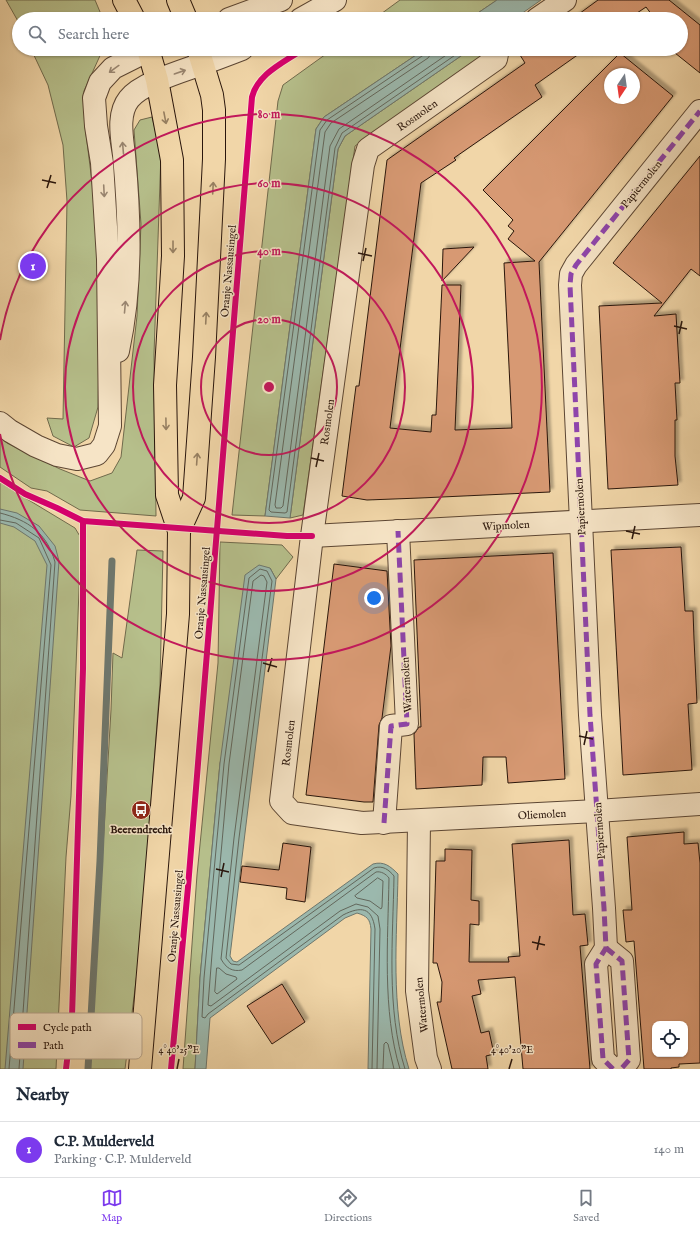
<!DOCTYPE html>
<html lang="en">
<head>
<meta charset="utf-8">
<style>
  :root { --surface:#fff; --page:#f2f2f3; --text:#1f2937; --muted:#747a83; --line:#e0e1e3; --accent:#7c3aed }
  body { margin:0; font-family:"IM FELL English",serif; background:var(--page); color:var(--text) }
  .controls { position:absolute; right:12px; bottom:12px; display:grid; overflow:hidden; border-radius:8px; box-shadow:0 1px 3px #0004 }
  .controls button { width:36px; height:36px; display:grid; place-items:center; padding:0; border:0; border-bottom:1px solid var(--line); background:var(--surface); color:var(--text); font:20px sans-serif }
  .compass { position:absolute; left:604px; top:68px; width:36px; height:36px; border-radius:50%; background:var(--surface); box-shadow:0 1px 3px #0004; rotate:193deg }
  .you { position:absolute; left:374px; top:598px; width:14px; height:14px; margin:-10px; border:3px solid #fff; border-radius:50%; background:#1a73e8; box-shadow:0 0 0 6px #1a73e833 }
  .badge { display:grid; place-items:center; width:26px; height:26px; border-radius:50%; background:var(--accent); color:#fff; font-size:13px; font-weight:700 }
  .pin { position:absolute; translate:-50% -50%; border:2px solid #fff; box-shadow:0 1px 4px #0006 }
  .list { margin:0; padding:0; list-style:none }
  h2 { display:flex; justify-content:space-between; align-items:center; height:52px; margin:0; padding:0 16px; font-size:17px }
  h2 small { font-size:13px; font-weight:400; color:var(--muted) }
  .list li { display:grid; grid-template-columns:26px 1fr auto; gap:12px; align-items:center; box-sizing:border-box; height:56px; padding:0 16px; border-top:1px solid var(--line) }
  .list b { display:block; font-size:15px; white-space:nowrap }
  .list p { margin:0; font-size:13px; white-space:nowrap; color:var(--muted) }
  .list em { font-size:13px; font-style:normal; color:var(--muted) }
  .icon { flex:none; width:22px; height:22px; fill:none; stroke:currentColor; stroke-width:2; stroke-linecap:round; stroke-linejoin:round }
  .map { position:relative; flex:none; width:700px; height:1069px; overflow:hidden }
  .search { position:absolute; background:var(--surface); box-shadow:0 1px 3px #0004; left:12px; right:12px; top:12px; height:44px; display:flex; align-items:center; gap:10px; box-sizing:border-box; padding:0 14px; border-radius:22px; color:var(--muted); font-size:15px }
  .sheet { height:108px; background:var(--surface) }
  nav { display:flex; justify-content:space-around; align-items:center; box-sizing:border-box; height:56px; border-top:1px solid var(--line); background:var(--surface); font-size:11px; color:var(--muted) }
  nav a { display:grid; justify-items:center; gap:2px }
  nav .on { color:var(--accent) }
  .map>svg:first-child { display:block }
  .green { fill:#b6bf8b; stroke:#706a4c }
  .water { fill:#9bb8ad; stroke:#6e776d }
  .lines { fill:none; stroke-linecap:round; stroke-linejoin:round }
  .shore { stroke:#62675c; stroke-width:1 }
  .stream { stroke:#6e776d; stroke-width:7 }
  .building { fill:#d79973; stroke:#2a160c; fill-rule:evenodd; filter:url(#shadow) }
  .minor-casing { stroke:#5c4633; stroke-width:24 }
  .major-casing { stroke:#2a160c; stroke-width:24 }
  .minor { stroke:#f6e4c6; stroke-width:22 }
  .major { stroke:#f1d6a8; stroke-width:22 }
  .quiet { stroke:#8e44ad; stroke-width:5; stroke-dasharray:10 5; stroke-linecap:butt }
  .cycleway-casing { stroke:#f6e4c6; stroke-width:8 }
  .cycleway { stroke:#d6006c; stroke-width:6 }
  .oneway { stroke:#9a8772 }
  .oneway2 { stroke:#978062 }
  .ticks { fill:none; stroke:#2a160c; stroke-width:1.5 }
  .ring { fill:none; stroke:#c2185b; stroke-width:2 }
  .labels { text-anchor:middle; stroke-width:3; stroke-linejoin:round; paint-order:stroke }
  .street-label { font-size:11px; fill:#2a160c; stroke:#f6e4c6 }
  .poi-label { font-size:11px; font-weight:bold; fill:#2a160c; stroke:#f6e4c6 }
  .key { fill:#f6e4c6; stroke:#b9a68e; stroke-width:1 }
  .key-label { font-size:11px; fill:#2a160c }
  .ticks-label { font-size:10px; text-anchor:middle; fill:#2a160c; stroke:#f6e4c6; stroke-width:3; stroke-linejoin:round; paint-order:stroke }
  .centre { fill:#c2185b; stroke:#f6e4c6; stroke-width:2 }
  .ring-label { font-size:12px; text-anchor:middle; font-weight:bold; fill:#c2185b; stroke:#f6e4c6; stroke-width:3; stroke-linejoin:round; paint-order:stroke }
</style>
</head>
<body>
<div class="map">
<svg width="700" height="1069" viewBox="0 0 700 1069">
  <defs>
    <filter id="shadow"><feDropShadow dx="3.5" dy="-3.5" stdDeviation="1" flood-color="#0004"/></filter>
  </defs>
  <rect width="100%" height="100%" fill="#f1d6a8"/>
  <filter id="stains"><feTurbulence type="fractalNoise" baseFrequency=".005" numOctaves="4"/><feColorMatrix values="0 0 0 0 .2 0 0 0 0 .09 0 0 0 0 .02 0 0 0 .5 -.17"/></filter>
  <radialGradient id="worn" r=".72"><stop offset=".6" stop-color="#630" stop-opacity="0"/><stop offset="1" stop-color="#630" stop-opacity=".3"/></radialGradient>
  <g class="green">
    <polygon points="6,0 95,0 103,19 19,19 19,23"/>
    <polygon points="400,0 497,0 469,19 374,19"/>
    <polygon points="31,49 103,49 84,91 85,126 101,254 98,407 89,438 74,447 53,436 47,418 63,419 67,201 63,145 48,85"/>
    <polygon points="333,49 425,49 324,117 316,129 265,516 232,515 278,101 283,85"/>
    <polygon points="471,49 482,49 482,56 355,146 303,515 290,518 338,149 345,136"/>
    <polygon points="152,117 161,153 154,354 156,516 80,510 47,491 31,488 0,467 0,437 7,443 60,469 90,481 112,473 121,457 137,316 141,224 134,130 140,120"/>
    <polygon points="0,482 17,493 75,528 81,538 71,796 66,857 56,1069 0,1069"/>
    <polygon points="220,542 282,545 293,557 276,579 270,568 220,763 200,978 195,1069 183,1069 197,875 218,663"/>
    <polygon points="137,550 163,551 160,684 140,949 125,1069 90,1069 111,710 113,653 122,658"/>
  </g>
  <g class="water">
    <polygon points="497,0 541,0 514,19 469,19"/>
    <polygon points="425,49 471,49 345,136 338,149 290,518 265,516 316,129 324,117"/>
    <polygon points="0,509 17,513 39,526 55,546 59,561 23,1069 5,1069 47,565 35,541 14,527 0,523"/>
    <path d="M259 565 270 568 276 579 230 956 233 961 237 962 373 864C384 861 390 866 398 874 397 936 390 1009 409 1069H368L371 929C370 919 367 916 357 913L345 918 210 1018 206 1069H195L200 978 220 763 245 575Z"/>
  </g>
  <g class="lines">
    <g class="shore">
      <polyline points="427,49 425,54 327,120 320,130 269,510 271,512 285,513 287,512 335,148 342,133 464,49"/>
      <polyline points="432,49 431,54 428,58 331,123 325,132 275,505 276,508 281,508 283,506 330,146 339,129 455,49"/>
      <path d="M0 513C28 520 47 533 55 562L19 1069"/>
      <polyline points="0,520 16,523 39,538 51,565 9,1069"/>
      <polygon points="378,878 383,881 382,907 381,909 370,901 357,898 355,896"/>
      <polygon points="217,968 219,968 226,974 236,977 237,979 217,994 215,992"/>
      <path d="M372 1069 375 929C372 907 361 906 343 915L208 1014 205 1018 202 1017 204 978 224 764 249 578 260 569 267 571 272 581 239 838 226 958 231 964 239 965 374 868C383 865 389 870 394 876 393 938 386 1009 405 1069"/>
      <path d="M377 1069 380 929 378 916 368 907 356 904 340 911 211 1006 208 1005 212 954 229 764 253 581 261 575 264 576 267 582 234 838 221 959C226 968 232 972 242 970L376 872C381 871 386 874 389 878 388 939 382 1011 400 1069"/>
      <polyline points="383,1069 384,1044 386,1042 388,1044 394,1069"/>
    </g>
    <polyline class="stream" points="88,1069 100,861 112,561"/>
  </g>
  <g class="building">
    <polygon points="598,0 669,0 700,25 700,73 670,49 681,49 681,19 655,19 646,7 628,19 572,19"/>
    <path d="M528 49H586L535 85 542 97 454 158 456 160 421 183 390 428 431 432 432 415H436L442 285H461L455 430 512 428 504 263 535 261 508 239 514 231 508 226 513 220 483 190 620 53 673 96 539 262 550 492 420 498 367 500 342 496 356 386H359L387 160 525 63 520 55ZM610 74H634V98H610Z"/>
    <polygon points="700,156 700,276 691,269 654,316 676,314 680,383 675,383 677,420 675,420 675,456 678,485 608,489 599,306 662,303 613,263"/>
    <polygon points="474,247 442,281 443,249"/>
    <polygon points="681,547 685,611 693,611 694,639 697,703 688,704 692,770 623,775 611,550"/>
    <polygon points="553,553 565,779 508,783 506,757 483,757 482,785 416,789 414,734 419,727 421,727 414,560"/>
    <polygon points="334,564 387,571 391,646 382,718 379,725 373,802 364,802 306,795"/>
    <path d="M684 832V844L698 843 700 863V1063L679 1064V1067L671 1068V1069H644L634 941 626 942 623 910H632L627 837ZM655 1024H685V1054H655Z"/>
    <polygon points="569,840 573,915 585,914 588,945 580,946 590,1069 523,1069 515,977 478,980 481,994 472,996 481,1033 489,1031 494,1054 486,1056 488,1069 452,1069 437,1002 441,1002 442,982 437,963 433,963 436,861 445,861 445,849 472,850 471,900 479,901 479,925 470,924 469,962 509,962 508,957 520,956 512,844"/>
    <polygon points="283,843 311,847 305,902 286,899 287,888 240,882 242,866 279,870"/>
    <polygon points="282,984 305,1022 272,1044 247,1006"/>
  </g>
  <g class="lines">
    <defs>
      <g id="minor">
        <polyline points="229,19 281,0"/>
        <polyline points="301,19 335,0"/>
        <polyline points="537,19 565,0"/>
        <polyline points="498,49 496,59 368,149 363,165 312,536 281,801 292,813 362,823 597,811 700,804"/>
        <path d="M118 351C132 286 130 220 124 155 122 137 117 114 129 99 141 83 183 71 202 64 216 59 229 54 242 49"/>
        <polyline points="0,423 10,431 36,446 57,455 77,459 97,454 104,445 110,426 108,259 102,163 96,126 94,98 100,82 113,68 151,49"/>
        <polyline points="312,536 700,515"/>
        <polyline points="419,821 417,991 426,1058 430,1069"/>
        <polyline points="384,823 391,726 407,724 398,531"/>
        <polyline points="606,948 622,961 629,1060 621,1069"/>
        <polyline points="613,1069 603,1059 596,964 606,948 604,908 590,715 570,285 571,274 576,265 700,111"/>
      </g>
      <g id="major">
        <polyline points="124,0 134,19"/>
        <polyline points="178,0 186,19"/>
        <polyline points="179,531 194,498 204,357 214,159 214,110 212,95 198,49"/>
        <polyline points="140,1069 178,614 179,531 167,495 165,385 173,256 172,160 157,80 148,49"/>
      </g>
    </defs>
    <use href="#minor" class="minor-casing"/>
    <use href="#major" class="major-casing"/>
    <use href="#minor" class="minor"/>
    <use href="#major" class="major"/>
    <g class="quiet">
      <polyline points="384,823 391,726 407,724 398,531"/>
      <polyline points="606,948 622,961 629,1060 621,1069"/>
      <polyline points="613,1069 603,1059 596,964 606,948 604,908 590,715 570,285 571,274 576,265 700,111"/>
    </g>
    <defs>
      <g id="cycleway">
        <polyline points="0,478 25,494 57,508 83,521 287,536 312,536"/>
        <polyline points="66,1069 72,1017 83,669 83,521"/>
        <path d="M171 1069 188 887 252 97C258 73 285 62 303 49"/>
      </g>
    </defs>
    <use href="#cycleway" class="cycleway-casing"/>
    <use href="#cycleway" class="cycleway"/>
  </g>
  <defs><path id="oneway-shaft" d="M-6 0H5M1.5-3L5.5 0L1.5 3" fill="none" stroke-width="1.6" stroke-linecap="round" stroke-linejoin="round"/></defs>
  <g class="oneway">
    <use href="#oneway-shaft" transform="translate(114 69) rotate(144)"/>
    <use href="#oneway-shaft" transform="translate(180 72) rotate(-19)"/>
    <use href="#oneway-shaft" transform="translate(123 148) rotate(-95)"/>
    <use href="#oneway-shaft" transform="translate(104 191) rotate(87)"/>
    <use href="#oneway-shaft" transform="translate(125 307) rotate(-85)"/>
  </g>
  <g class="oneway2">
    <use href="#oneway-shaft" transform="translate(165 118) rotate(79)"/>
    <use href="#oneway-shaft" transform="translate(213 188) rotate(-87)"/>
    <use href="#oneway-shaft" transform="translate(173 247) rotate(90)"/>
    <use href="#oneway-shaft" transform="translate(206 318) rotate(-87)"/>
    <use href="#oneway-shaft" transform="translate(166 424) rotate(89)"/>
    <use href="#oneway-shaft" transform="translate(197 459) rotate(-86)"/>
  </g>
  <path class="ticks" d="M42 180 56 183M47 188 51 175M358 253 372 256M363 261 366 248M674 326 687 329M679 334 682 321M311 458 324 461M316 467 319 453M626 531 640 534M632 539 635 526M263 663 277 667M268 672 272 658M579 736 593 739M584 745 587 731M216 869 229 872M221 877 224 863M532 942 545 945M537 950 540 936M177 1069 179 1059M509 1069 512 1059"/>
  <g class="ring">
    <circle cx="269" cy="387" r="68"/>
    <circle cx="269" cy="387" r="136"/>
    <circle cx="269" cy="387" r="204"/>
    <path d="M0 340A273 273 0 1 1 0 434"/>
  </g>
  <defs>
    <symbol id="bus-disc" viewBox="-11 -11 22 22"><circle r="9.5" fill="#8f2418" stroke="#f6e4c6"/><path d="M-5-6H5V4H4V6H2V4H-2V6H-4V4H-5ZM-3.5-4V0h7V-4ZM-3.5 1.2v1.5H-2V1.2ZM2 1.2v1.5H3.5V1.2Z" fill="#fff"/></symbol>
  </defs>
  <g fill-rule="evenodd">
    <use href="#bus-disc" x="130" y="799" width="22" height="22"/>
  </g>
  <g class="labels">
    <g class="street-label">
      <text transform="translate(417 115) rotate(-35)" y="4">Rosmolen</text>
      <text transform="translate(641 184) rotate(-51)" y="4">Papiermolen</text>
      <text transform="translate(228 271) rotate(-85)" y="4">Oranje Nassausingel</text>
      <text transform="translate(327 422) rotate(-82)" y="4">Rosmolen</text>
      <text transform="translate(580 507) rotate(-93)" y="4">Papiermolen</text>
      <text transform="translate(506 525) rotate(-3)" y="4">Wipmolen</text>
      <text transform="translate(202 593) rotate(-85)" y="4">Oranje Nassausingel</text>
      <text transform="translate(406 685) rotate(-93)" y="4">Watermolen</text>
      <text transform="translate(288 743) rotate(-83)" y="4">Rosmolen</text>
      <text transform="translate(542 814) rotate(-3)" y="4">Oliemolen</text>
      <text transform="translate(599 831) rotate(-94)" y="4">Papiermolen</text>
      <text transform="translate(175 916) rotate(-85)" y="4">Oranje Nassausingel</text>
      <text transform="translate(421 1005) rotate(-96)" y="4">Watermolen</text>
    </g>
    <g class="poi-label">
      <text x="141" y="833">Beerendrecht</text>
    </g>
  </g>
  <rect x="10" y="1013" width="132" height="46" rx="6" class="key"/>
  <rect x="18" y="1024" width="18" height="6" fill="#d6006c"/>
  <rect x="18" y="1042" width="18" height="6" fill="#8e44ad"/>
  <g class="key-label">
    <text x="43" y="1031">Cycle path</text>
    <text x="43" y="1049">Path</text>
  </g>
  <g class="ticks-label">
    <text x="179" y="1053">4°40'25"E</text>
    <text x="512" y="1053">4°40'20"E</text>
  </g>
  <circle cx="269" cy="387" r="6" class="centre"/>
  <g class="ring-label">
    <text x="269" y="118">80 m</text>
    <text x="269" y="187">60 m</text>
    <text x="269" y="255">40 m</text>
    <text x="269" y="323">20 m</text>
  </g>
  <rect width="100%" height="100%" filter="url(#stains)"/>
  <rect width="100%" height="100%" fill="url(#worn)"/>
</svg>
<div class="controls">
<button><svg class="icon" aria-label="locate" viewBox="0 0 24 24"><circle cx="12" cy="12" r="6"/><path d="M12 2v4M12 18v4M2 12h4M18 12h4"/></svg></button>
</div>
<svg class="compass" viewBox="-18 -18 36 36"><path d="M0-13l5 13h-10z" fill="#e53935"/><path d="M0 13l5-13h-10z" fill="#747a83"/></svg>
<div class="you"></div>
<div class="pin badge" style="left:33px;top:266px">1</div>
<div class="search"><svg class="icon" aria-label="search" viewBox="0 0 24 24"><circle cx="10" cy="10" r="6"/><path d="M15 15l6 6"/></svg>Search here</div>
</div>
<section class="sheet">
<h2>Nearby<small></small></h2>
<ul class="list">
<li><span class="badge">1</span><div><b>C.P. Mulderveld</b><p>Parking · C.P. Mulderveld</p></div><em>140 m</em></li>
</ul>
</section>
<nav>
<a class="on"><svg class="icon" aria-label="map" viewBox="0 0 24 24"><path d="M3 6l6-2 6 2 6-2v14l-6 2-6-2-6 2zM9 4v14M15 6v14"/></svg>Map</a>
<a><svg class="icon" aria-label="directions" viewBox="0 0 24 24"><path d="M12 3l9 9-9 9-9-9zM9 14v-3h6M13 9l2 2-2 2"/></svg>Directions</a>
<a><svg class="icon" aria-label="saved" viewBox="0 0 24 24"><path d="M7 4h10v16l-5-4-5 4z"/></svg>Saved</a>
</nav>
</body>
</html>
